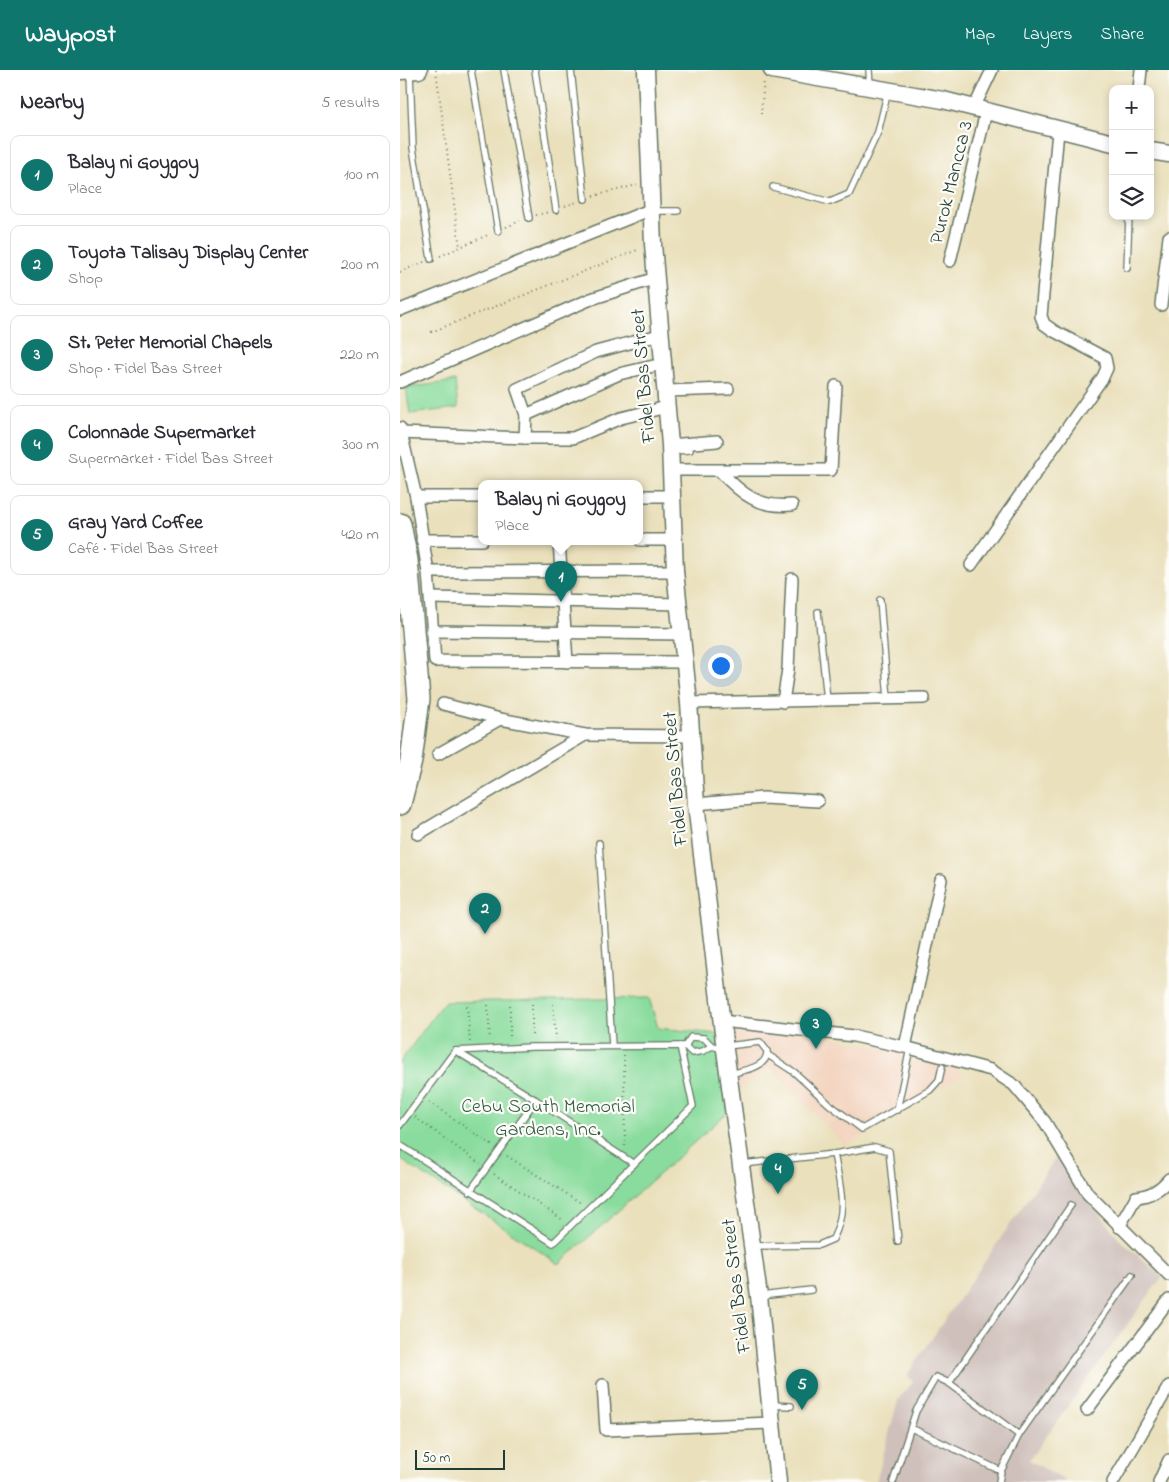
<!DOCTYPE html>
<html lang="en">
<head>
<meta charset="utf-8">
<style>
  :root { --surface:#fff; --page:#f2f2f3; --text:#2b2b33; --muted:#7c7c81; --line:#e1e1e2; --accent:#0f766e }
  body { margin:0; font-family:"Indie Flower",sans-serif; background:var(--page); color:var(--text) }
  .controls { position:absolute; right:15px; top:15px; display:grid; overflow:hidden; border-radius:10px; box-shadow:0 2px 8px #0003 }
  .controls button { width:45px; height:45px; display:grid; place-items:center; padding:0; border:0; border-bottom:1px solid var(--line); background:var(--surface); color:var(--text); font:25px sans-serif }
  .scale { position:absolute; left:15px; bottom:12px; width:90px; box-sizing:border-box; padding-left:5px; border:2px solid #1f3d34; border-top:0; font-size:14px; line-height:18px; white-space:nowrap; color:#1f3d34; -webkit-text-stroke:4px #fdfcf7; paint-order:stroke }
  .you { position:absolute; left:320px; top:595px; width:18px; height:18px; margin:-12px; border:4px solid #fff; border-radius:50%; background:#1a73e8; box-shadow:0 0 0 8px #1a73e833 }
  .badge { display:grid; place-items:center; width:32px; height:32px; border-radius:50%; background:var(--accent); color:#fff; font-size:16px; font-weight:700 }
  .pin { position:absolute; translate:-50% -41px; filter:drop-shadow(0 1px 2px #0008) }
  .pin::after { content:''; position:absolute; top:26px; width:18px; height:15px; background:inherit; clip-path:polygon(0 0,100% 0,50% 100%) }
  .popup { position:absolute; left:78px; top:410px; width:165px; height:65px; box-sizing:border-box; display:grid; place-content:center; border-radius:10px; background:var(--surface); filter:drop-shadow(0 1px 4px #0005); font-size:16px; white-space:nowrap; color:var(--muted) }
  .popup b { font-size:19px; color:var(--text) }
  .popup::after { content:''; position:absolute; left:50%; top:100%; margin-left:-10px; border:10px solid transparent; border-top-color:var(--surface) }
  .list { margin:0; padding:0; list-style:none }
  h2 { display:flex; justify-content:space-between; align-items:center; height:65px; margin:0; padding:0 20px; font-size:21px }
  h2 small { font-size:16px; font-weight:400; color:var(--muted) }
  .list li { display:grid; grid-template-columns:32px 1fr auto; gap:15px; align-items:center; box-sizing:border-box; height:80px; margin:0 10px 10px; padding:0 10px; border:1px solid var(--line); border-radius:10px }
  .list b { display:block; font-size:19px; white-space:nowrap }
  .list p { margin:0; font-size:16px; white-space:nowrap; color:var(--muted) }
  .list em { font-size:16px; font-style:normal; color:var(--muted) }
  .icon { flex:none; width:28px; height:28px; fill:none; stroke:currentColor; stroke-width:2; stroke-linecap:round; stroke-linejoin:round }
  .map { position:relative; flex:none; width:769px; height:1412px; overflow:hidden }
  header { display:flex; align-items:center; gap:30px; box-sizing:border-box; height:70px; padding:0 25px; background:var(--accent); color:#fff }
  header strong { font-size:24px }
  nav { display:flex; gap:28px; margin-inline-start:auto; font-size:18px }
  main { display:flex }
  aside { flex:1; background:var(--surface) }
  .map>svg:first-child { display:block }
  .built { fill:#f3d4bf }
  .industrial { fill:#cfc0bb }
  .green { fill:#89dc9d; stroke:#548c68 }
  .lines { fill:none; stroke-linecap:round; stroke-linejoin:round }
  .lane-casing { stroke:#667664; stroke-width:8 }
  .street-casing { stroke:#667664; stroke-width:14 }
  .secondary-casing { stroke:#667664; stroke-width:19 }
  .highway-casing { stroke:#667664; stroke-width:24 }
  .path { stroke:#667664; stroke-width:2; stroke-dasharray:1 4; stroke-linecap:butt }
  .lane { stroke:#fff; stroke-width:5.5 }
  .street { stroke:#fff; stroke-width:11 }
  .secondary { stroke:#fff; stroke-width:16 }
  .highway { stroke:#fff; stroke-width:21 }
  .labels { text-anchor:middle; stroke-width:4.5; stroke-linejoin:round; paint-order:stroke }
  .street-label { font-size:20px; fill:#1f3d34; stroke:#fdfcf7 }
  .park-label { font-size:20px; fill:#345d49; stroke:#fdfcf7 }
</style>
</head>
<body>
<header>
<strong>Waypost</strong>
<nav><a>Map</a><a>Layers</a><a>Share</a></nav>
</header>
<main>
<aside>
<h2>Nearby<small>5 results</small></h2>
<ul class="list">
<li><span class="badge">1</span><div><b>Balay ni Goygoy</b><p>Place</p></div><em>100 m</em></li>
<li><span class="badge">2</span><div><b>Toyota Talisay Display Center</b><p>Shop</p></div><em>200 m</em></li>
<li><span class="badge">3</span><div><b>St. Peter Memorial Chapels</b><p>Shop · Fidel Bas Street</p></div><em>220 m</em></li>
<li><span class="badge">4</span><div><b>Colonnade Supermarket</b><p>Supermarket · Fidel Bas Street</p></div><em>300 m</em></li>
<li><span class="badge">5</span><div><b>Gray Yard Coffee</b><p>Café · Fidel Bas Street</p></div><em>420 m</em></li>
</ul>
</aside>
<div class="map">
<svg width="769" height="1412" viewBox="0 0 769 1412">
  <rect width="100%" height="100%" fill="#fdfcf7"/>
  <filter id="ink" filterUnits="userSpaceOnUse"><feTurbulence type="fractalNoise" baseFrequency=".02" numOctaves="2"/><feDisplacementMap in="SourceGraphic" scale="10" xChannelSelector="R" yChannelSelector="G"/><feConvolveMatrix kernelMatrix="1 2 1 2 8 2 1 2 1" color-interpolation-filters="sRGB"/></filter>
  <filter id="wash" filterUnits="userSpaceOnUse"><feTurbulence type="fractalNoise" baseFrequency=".0096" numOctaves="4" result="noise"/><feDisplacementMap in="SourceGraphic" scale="20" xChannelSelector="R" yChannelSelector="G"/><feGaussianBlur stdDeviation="1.12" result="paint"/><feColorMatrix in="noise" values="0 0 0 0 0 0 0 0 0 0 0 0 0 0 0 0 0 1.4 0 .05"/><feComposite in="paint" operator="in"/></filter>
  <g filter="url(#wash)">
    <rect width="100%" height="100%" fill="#eae0bc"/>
    <polygon class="built" points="329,954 434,968 551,993 562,1005 445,1076 371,997 337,1021"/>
    <polygon class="industrial" points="657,1086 719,1169 762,1207 629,1390 667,1412 476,1412 498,1330 513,1312 507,1305"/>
    <g class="green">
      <polygon points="55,311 58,338 10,344 6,318"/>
      <polygon points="249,928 258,958 318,964 328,1042 159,1194 0,1089 0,992 44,932"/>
    </g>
  </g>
  <g filter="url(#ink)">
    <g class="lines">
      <defs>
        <g id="lane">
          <polyline points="71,0 98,161"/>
          <polyline points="104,0 129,148"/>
          <polyline points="135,0 156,140"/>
          <polyline points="171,0 185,129"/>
          <polyline points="469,0 470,15"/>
          <polyline points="10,3 13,78 31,189"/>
          <polyline points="373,117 430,132 449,124 478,62 488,21"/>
          <polyline points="253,141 278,141"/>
          <polyline points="727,198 729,146"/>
          <polyline points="272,381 290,380"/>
          <polyline points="480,530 488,629"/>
          <polyline points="418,542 427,630"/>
          <polyline points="199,773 212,976"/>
          <polyline points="285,976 291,967 304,968 312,976"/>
          <path d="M327 976 360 972 367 981C368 998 343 1000 330 1004"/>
          <polyline points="56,981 136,1030 234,1094"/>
          <polyline points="368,985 394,1002 429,1034 462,1059 530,1020 539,1010 542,997"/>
          <polyline points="497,1040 510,978"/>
          <polyline points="0,1055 55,981 132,977 285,976 292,983 303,981 312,976 323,979"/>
          <polyline points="0,1075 153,1173 293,1036 280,976"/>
          <polyline points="343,1094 434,1084 475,1077 489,1081 498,1171"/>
          <polyline points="70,1121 136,1030"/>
          <path d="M353 1176 419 1175 433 1169C448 1139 440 1116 434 1084"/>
          <polyline points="361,1226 411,1220"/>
          <polyline points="549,1313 671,1135"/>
          <polyline points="372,1335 391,1336"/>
          <polyline points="511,1358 601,1401"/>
          <polyline points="493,1412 516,1341 536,1307 549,1313 619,1365"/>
          <polyline points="599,1412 601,1401 619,1365 732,1205"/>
        </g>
        <g id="street">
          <polyline points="739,19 741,0"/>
          <polyline points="574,38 592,0"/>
          <polyline points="550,191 586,42"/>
          <polyline points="761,235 769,167"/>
          <polyline points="0,240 252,139"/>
          <polyline points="0,312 191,229 256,208"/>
          <polyline points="266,321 328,319"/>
          <polyline points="126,345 117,319 196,282 259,265"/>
          <polyline points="0,358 16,427 28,502 35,591 284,592"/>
          <polyline points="1,363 125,368 173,368 221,348 267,337"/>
          <polyline points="125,368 126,345 219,304 262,294"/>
          <polyline points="270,375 317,371"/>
          <polyline points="270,400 431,400 436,316"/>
          <path d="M320 401C342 425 359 438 392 435"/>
          <polyline points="240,426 271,426"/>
          <polyline points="16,427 82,427"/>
          <polyline points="22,470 82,470"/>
          <polyline points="240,470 273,470"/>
          <polyline points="159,471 167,592"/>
          <polyline points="571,495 703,307 707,298 705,288 654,261 644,254 641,246 658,61"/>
          <polyline points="28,502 275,501"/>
          <polyline points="31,528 278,534"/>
          <polyline points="33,561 282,564"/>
          <polyline points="383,632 388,599 392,509"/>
          <polyline points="289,633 524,628"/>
          <polyline points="43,634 100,649 185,665 290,666"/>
          <polyline points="38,684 100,649"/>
          <polyline points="296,734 363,728 418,731"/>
          <polyline points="18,764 185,665"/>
          <polyline points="322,951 454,966 505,977 591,1000 614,1015 645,1052 688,1124 769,1205"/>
          <polyline points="505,977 541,810"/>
          <path d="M719 1157 736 1127C750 1126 760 1120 769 1109"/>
          <polyline points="203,1315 206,1360 372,1353"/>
          <polyline points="687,1340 769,1230"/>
          <polyline points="713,1412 769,1316"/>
          <polyline points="759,1412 769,1390"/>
        </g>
        <g id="secondary">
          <polyline points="246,0 253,174 270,375 275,501 289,633 296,734 325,980 359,1226 378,1412"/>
          <polyline points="372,0 543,30 713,73"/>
          <polyline points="0,1 19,0"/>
          <polyline points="750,81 769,84"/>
        </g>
        <polyline id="highway" points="0,454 7,490 19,629 11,691 0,734"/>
      </defs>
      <use href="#lane" class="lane-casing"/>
      <use href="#street" class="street-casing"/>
      <use href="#secondary" class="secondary-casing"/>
      <use href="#highway" class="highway-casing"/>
      <g class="path">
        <polyline points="36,0 60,178"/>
        <polyline points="361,44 364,10"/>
        <polyline points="193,126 237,115"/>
        <polyline points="165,136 177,132"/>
        <polyline points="136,145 149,142"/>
        <polyline points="106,157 120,151"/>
        <polyline points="40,186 90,164"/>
        <polyline points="0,202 24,192"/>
        <polyline points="31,262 240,179"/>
        <polyline points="132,934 132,969"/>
        <polyline points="153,934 156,969"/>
        <polyline points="88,935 90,970"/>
        <polyline points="110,935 110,970"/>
        <polyline points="67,936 70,973"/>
        <polyline points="224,985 225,1078"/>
        <polyline points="29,1032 93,1076"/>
        <polyline points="15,1047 80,1094"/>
        <polyline points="107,1086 181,1133"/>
        <polyline points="94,1104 163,1150"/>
      </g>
      <use href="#lane" class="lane"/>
      <use href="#street" class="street"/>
      <use href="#secondary" class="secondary"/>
      <use href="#highway" class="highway"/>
    </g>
  </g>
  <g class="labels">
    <g class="street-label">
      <text transform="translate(550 112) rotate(-76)" y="7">Purok Mancca 3</text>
      <text transform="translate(242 306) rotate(-95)" y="7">Fidel Bas Street</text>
      <text transform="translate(274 709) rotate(-95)" y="7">Fidel Bas Street</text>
      <text transform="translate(335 1216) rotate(-97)" y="7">Fidel Bas Street</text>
    </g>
    <g class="park-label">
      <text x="148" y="1042">Cebu South Memorial<tspan x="148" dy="23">Gardens, Inc.</tspan></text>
    </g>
  </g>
</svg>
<div class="controls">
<button>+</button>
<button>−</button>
<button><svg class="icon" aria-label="layers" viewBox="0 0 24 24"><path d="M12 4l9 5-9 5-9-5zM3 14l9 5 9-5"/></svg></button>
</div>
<div class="scale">50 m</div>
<div class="you"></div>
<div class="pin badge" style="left:161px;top:532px">1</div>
<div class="popup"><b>Balay ni Goygoy</b>Place</div>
<div class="pin badge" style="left:85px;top:864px">2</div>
<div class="pin badge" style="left:416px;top:979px">3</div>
<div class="pin badge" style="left:378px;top:1124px">4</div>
<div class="pin badge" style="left:402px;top:1340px">5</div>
</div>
</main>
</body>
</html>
